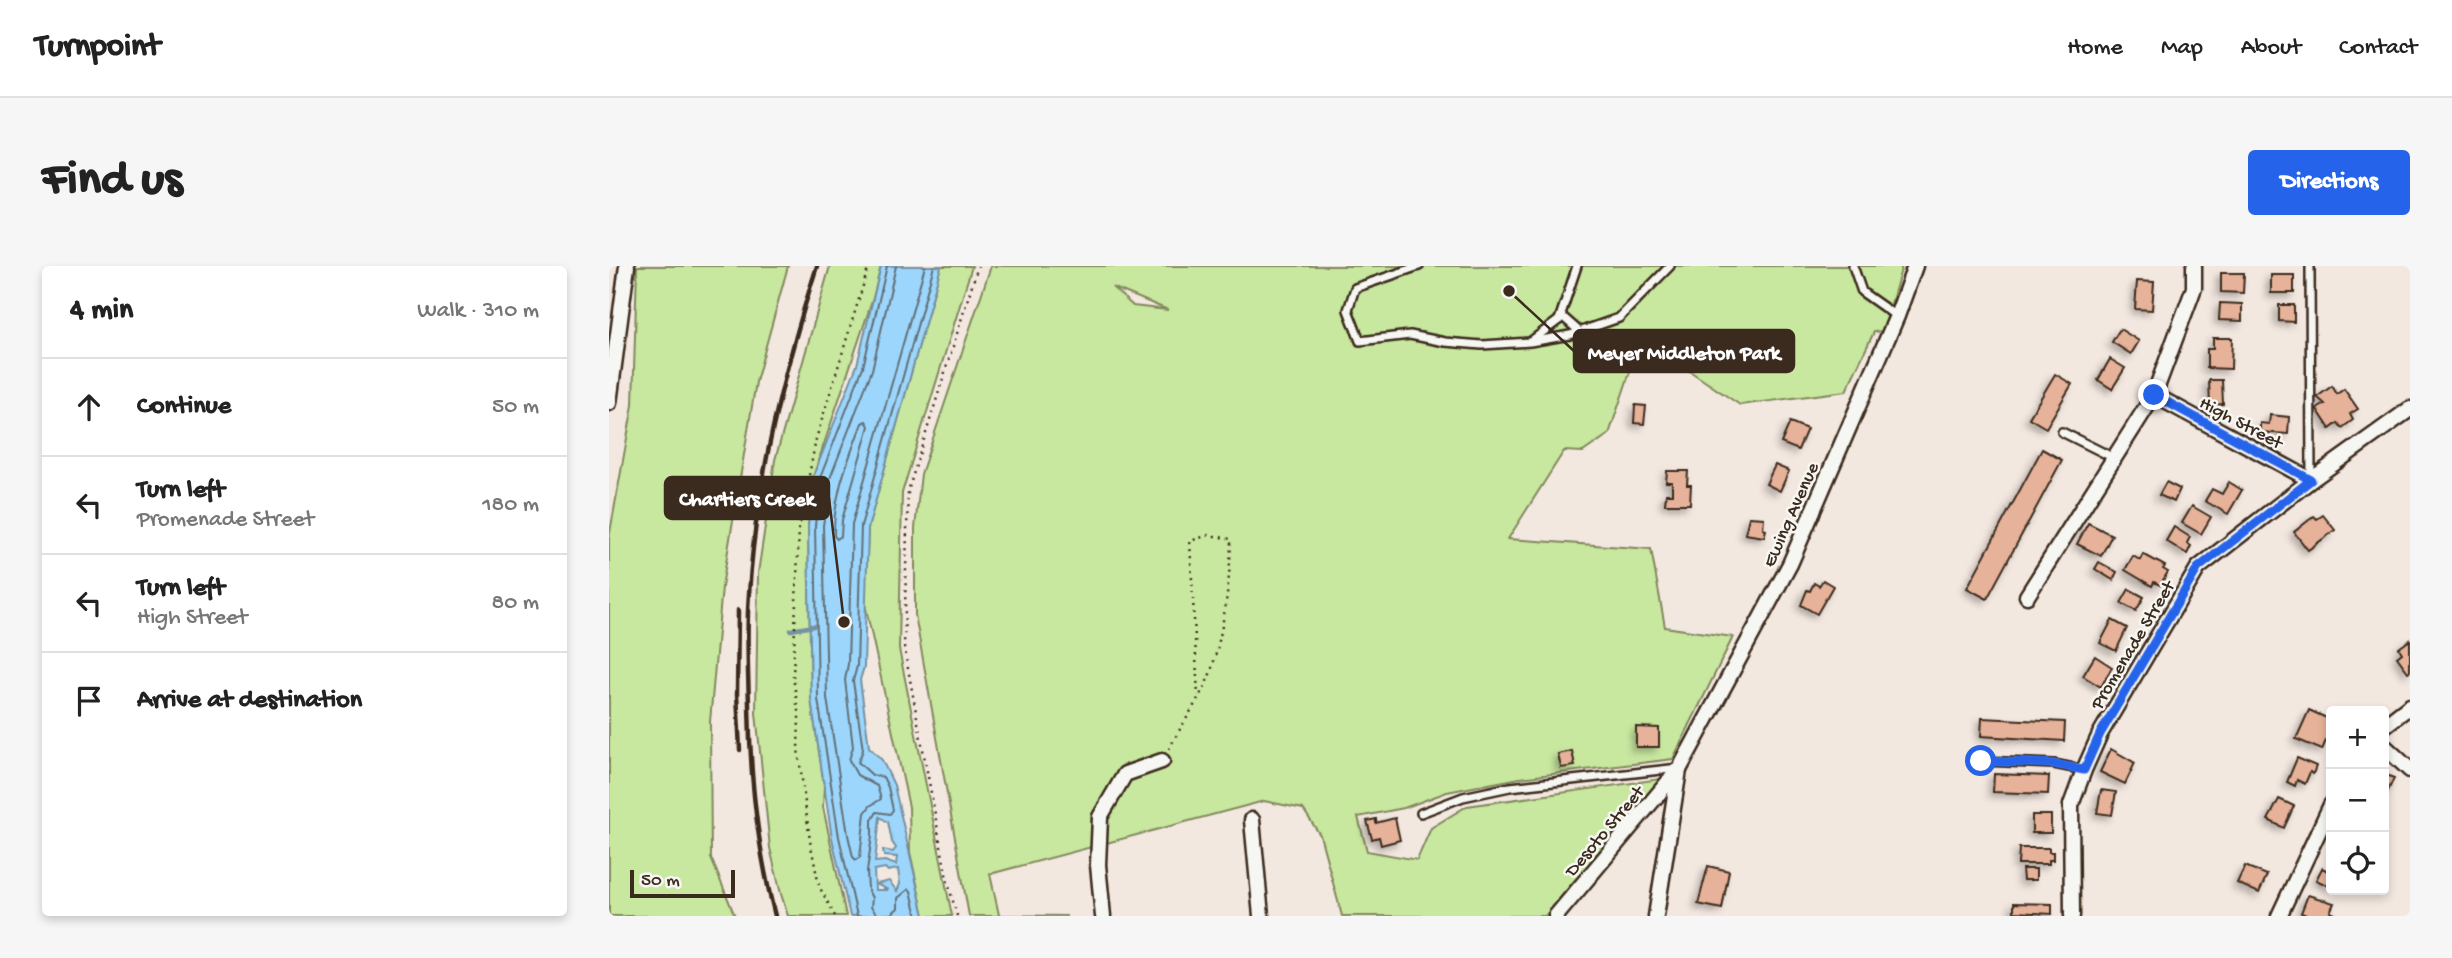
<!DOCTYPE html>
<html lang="en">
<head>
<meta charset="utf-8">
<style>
  :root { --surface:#fff; --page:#f6f6f6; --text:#222; --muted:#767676; --line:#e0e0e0; --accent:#2563eb }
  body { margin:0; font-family:"Gochi Hand",sans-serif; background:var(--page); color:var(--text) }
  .controls { position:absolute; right:21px; bottom:21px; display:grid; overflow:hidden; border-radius:7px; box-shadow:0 4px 10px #0003 }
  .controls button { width:63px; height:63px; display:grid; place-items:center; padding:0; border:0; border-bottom:2px solid var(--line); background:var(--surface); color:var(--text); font:35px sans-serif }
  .scale { position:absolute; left:21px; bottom:18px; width:105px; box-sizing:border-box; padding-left:7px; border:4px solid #3b2a1e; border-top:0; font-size:19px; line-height:24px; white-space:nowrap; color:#3b2a1e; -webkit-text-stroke:5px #f6f6f2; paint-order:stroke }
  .stop { position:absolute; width:21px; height:21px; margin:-16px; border:5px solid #2563eb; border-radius:50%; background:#fff }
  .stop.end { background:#2563eb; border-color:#fff; box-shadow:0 2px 7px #0008 }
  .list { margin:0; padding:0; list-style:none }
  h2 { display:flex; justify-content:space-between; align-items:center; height:91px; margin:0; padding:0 28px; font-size:30px }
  h2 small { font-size:23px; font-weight:400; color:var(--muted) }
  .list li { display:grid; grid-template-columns:46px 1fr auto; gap:21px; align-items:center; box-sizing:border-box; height:98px; padding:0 28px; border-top:2px solid var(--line) }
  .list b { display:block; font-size:26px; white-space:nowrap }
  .list p { margin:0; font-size:23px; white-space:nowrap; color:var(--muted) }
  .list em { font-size:23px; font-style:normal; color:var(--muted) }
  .icon { flex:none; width:38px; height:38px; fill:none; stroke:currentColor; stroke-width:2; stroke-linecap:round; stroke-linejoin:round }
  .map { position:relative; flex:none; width:1801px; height:650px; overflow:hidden; border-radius:7px }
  header { display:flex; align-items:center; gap:42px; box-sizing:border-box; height:98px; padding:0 35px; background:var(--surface); border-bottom:2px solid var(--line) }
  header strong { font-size:33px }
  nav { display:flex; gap:38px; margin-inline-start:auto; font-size:24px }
  .intro { display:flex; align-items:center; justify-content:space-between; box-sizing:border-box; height:168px; padding:0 42px }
  h1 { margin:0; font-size:49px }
  .button { padding:18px 32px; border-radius:7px; background:var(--accent); color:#fff; font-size:24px; font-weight:700 }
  main { display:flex; gap:42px; padding:0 42px }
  aside { flex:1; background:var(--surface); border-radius:7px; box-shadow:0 4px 10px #0003 }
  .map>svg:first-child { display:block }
  .green { fill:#c8e79f; stroke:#82885e; stroke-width:2; fill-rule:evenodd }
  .water { fill:#9cd6fc; stroke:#7591a3; stroke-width:2; fill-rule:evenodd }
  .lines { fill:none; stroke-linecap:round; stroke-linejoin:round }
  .shore { stroke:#626f77; stroke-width:2 }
  .stream { stroke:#7591a3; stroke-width:4.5 }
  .building { fill:#e6b299; stroke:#3b2a1e; stroke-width:2; filter:url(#shadow) }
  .service-casing { stroke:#3b2a1e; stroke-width:12 }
  .minor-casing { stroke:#3b2a1e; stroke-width:19 }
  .path { stroke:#3b2a1e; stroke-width:2.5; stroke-dasharray:2 5; stroke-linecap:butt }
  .service { stroke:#f6f6f2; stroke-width:7 }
  .minor { stroke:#f6f6f2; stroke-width:14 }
  .rail { stroke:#3b2a1e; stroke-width:4.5 }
  .route { stroke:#2563eb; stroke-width:9 }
  .labels { text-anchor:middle; stroke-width:5; stroke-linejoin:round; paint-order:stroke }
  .street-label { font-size:19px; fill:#3b2a1e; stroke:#f6f6f2 }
  .leader { fill:none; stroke:#3b2a1e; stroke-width:2.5 }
  .callout-dot { fill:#3b2a1e; stroke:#f6f6f2; stroke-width:2.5 }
  .callout { fill:#3b2a1e; stroke:#3b2a1e; stroke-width:2.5 }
  .callout-label { font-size:21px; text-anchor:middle; font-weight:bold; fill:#fff }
</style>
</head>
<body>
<header>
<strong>Turnpoint</strong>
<nav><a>Home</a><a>Map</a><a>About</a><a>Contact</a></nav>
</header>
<div class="intro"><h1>Find us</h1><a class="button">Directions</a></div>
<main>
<aside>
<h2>4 min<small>Walk · 310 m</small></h2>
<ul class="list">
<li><svg class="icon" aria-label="ahead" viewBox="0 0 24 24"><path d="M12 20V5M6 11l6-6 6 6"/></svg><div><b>Continue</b></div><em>50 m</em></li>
<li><svg class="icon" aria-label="left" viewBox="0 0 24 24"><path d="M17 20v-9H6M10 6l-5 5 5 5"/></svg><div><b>Turn left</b><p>Promenade Street</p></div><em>180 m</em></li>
<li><svg class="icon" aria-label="left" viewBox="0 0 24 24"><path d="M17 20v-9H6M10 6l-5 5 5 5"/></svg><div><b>Turn left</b><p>High Street</p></div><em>80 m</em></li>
<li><svg class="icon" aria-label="arrive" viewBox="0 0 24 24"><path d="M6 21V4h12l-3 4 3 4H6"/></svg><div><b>Arrive at destination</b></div></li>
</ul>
</aside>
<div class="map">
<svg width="1801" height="650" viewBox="0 0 1801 650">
  <defs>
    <filter id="shadow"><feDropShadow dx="-4" dy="4" stdDeviation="3.5" flood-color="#0004"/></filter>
  </defs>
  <rect width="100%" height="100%" fill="#f3e8e0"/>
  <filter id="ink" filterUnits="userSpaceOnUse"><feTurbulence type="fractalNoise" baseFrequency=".0143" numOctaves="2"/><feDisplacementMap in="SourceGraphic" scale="14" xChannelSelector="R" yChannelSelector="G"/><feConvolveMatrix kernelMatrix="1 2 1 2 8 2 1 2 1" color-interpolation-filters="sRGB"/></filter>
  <g filter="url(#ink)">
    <g class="green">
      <polygon points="28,0 179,0 147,116 113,321 101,456 102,592 126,650 0,650 0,272 24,139"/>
      <polygon points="221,0 272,0 264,32 204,211 199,260 202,433 215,519 214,541 237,650 179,650 172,628 161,582 147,447 149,307 166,194"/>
      <polygon points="332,0 363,0 293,227 290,383 343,650 315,650 301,586 300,541 256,338 259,262"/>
      <path d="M382 0H1293L1274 65 1265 66 1237 125 1131 139 1057 89 1023 100 1000 168 974 186 955 185 899 273 1042 283 1056 361 1124 371 1064 493 911 512 838 526 795 542 749 551 758 585 808 594 822 562 858 540 1051 513 936 650H733L711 569 694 543 655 535 381 608 390 649 458 650H360L306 349V262L312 208ZM503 21 559 44 524 40Z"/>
    </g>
    <path class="water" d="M272 0H332L259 262 255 401 251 414 260 481 273 494 285 519 315 650H241L223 572 202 433 199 260 204 211 248 99ZM271 551 279 556 283 576 287 582 284 586 274 584 275 590 288 591 287 599 276 595 266 596ZM276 602 279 605 289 603 291 618 288 625 280 615 267 618 279 624H266L265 604Z"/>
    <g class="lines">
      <g class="shore">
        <polyline points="287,0 263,104 220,215 214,260 218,432 239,569 244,591 247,594 251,591 256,547 261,540 272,533 268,520 248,509 240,494 244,481 236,414 239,398 243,258 316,0"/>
        <path d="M257 155 260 160 233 254 232 270 228 273 225 270C224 229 239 195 253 157Z"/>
        <polyline points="248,650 230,571 209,433 206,260 211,212 254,101 278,0"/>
        <polyline points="308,650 302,625 300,623 289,632 289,642 282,648 268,649 262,641 263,632 259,624 258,605 263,570 263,554 268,546 281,548 284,544 279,521 274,511 263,509 249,496 254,484 244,415 248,400 252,260 325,0"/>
      </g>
      <polyline class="stream" points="182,364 205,360"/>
    </g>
    <g class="building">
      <polygon points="1612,7 1635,7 1634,27 1612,26"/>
      <rect x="1662" y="9" width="23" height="18"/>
      <polygon points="1528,15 1545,16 1543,44 1526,43"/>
      <polygon points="1611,37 1633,38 1633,55 1610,54"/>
      <polygon points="1670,39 1685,39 1685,56 1670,55"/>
      <polygon points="1511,63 1530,75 1522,88 1503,76"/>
      <polygon points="1604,72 1623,72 1622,103 1598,102 1598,83 1604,83"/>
      <polygon points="1501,93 1516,102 1503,123 1489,114"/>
      <polygon points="1446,108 1463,118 1437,162 1420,152"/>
      <polygon points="1600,114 1613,114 1614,138 1601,139"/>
      <polygon points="1723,120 1728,128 1735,123 1749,143 1741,148 1744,154 1733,162 1729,157 1721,163 1708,143 1716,138 1708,131"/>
      <polygon points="1026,139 1037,140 1035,158 1025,157"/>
      <polygon points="1661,149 1680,151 1679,168 1651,166 1651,157 1660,158"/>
      <polygon points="1181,156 1198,163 1189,184 1172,177"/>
      <polygon points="1433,183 1453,194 1378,333 1358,322"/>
      <polygon points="1166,199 1180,205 1171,225 1157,218"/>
      <polygon points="1058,205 1079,205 1078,219 1082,219 1081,238 1056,238 1057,228 1063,228 1063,216 1057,216"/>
      <polygon points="1557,216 1571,223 1565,236 1550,229"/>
      <polygon points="1620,216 1633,224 1619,248 1596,235 1603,223 1613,228"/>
      <polygon points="1583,240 1602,251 1592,268 1573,257"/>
      <polygon points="1714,249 1726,264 1699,284 1685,266 1705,250 1708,253"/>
      <polygon points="1140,251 1155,252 1154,263 1157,264 1155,271 1136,268"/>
      <polygon points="1479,257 1503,269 1492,290 1468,278"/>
      <polygon points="1565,261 1581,271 1578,277 1582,280 1578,288 1557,275"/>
      <polygon points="1534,288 1556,300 1554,303 1559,306 1551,319 1545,316 1543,320 1516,304 1524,290 1531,294"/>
      <polygon points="1490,296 1508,306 1504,314 1486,303"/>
      <polygon points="1214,314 1224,320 1208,348 1192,339 1198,324 1201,325 1205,317 1210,320"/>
      <polygon points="1520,323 1535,331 1527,345 1512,337"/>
      <polygon points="1503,354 1518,362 1507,385 1491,377"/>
      <polygon points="1801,374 1801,405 1799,406 1788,391 1793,387 1790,382"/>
      <polygon points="1486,390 1503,401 1492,421 1474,410"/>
      <polygon points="1700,444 1722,454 1722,463 1713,484 1687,473"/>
      <polygon points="1373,452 1456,456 1455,475 1372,470"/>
      <polygon points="1027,461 1050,462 1050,481 1027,481"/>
      <polygon points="1502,483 1526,497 1516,518 1491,506"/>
      <polygon points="963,485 966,500 952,502 949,488"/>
      <polygon points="1688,492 1707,500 1704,508 1701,506 1696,518 1688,514 1686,520 1678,516"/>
      <polygon points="1385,508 1440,510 1439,528 1384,526"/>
      <polygon points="1775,508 1785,512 1779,525 1775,523"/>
      <polygon points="1492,524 1507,526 1503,549 1488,547"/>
      <polygon points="1670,533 1685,540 1675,562 1659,554"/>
      <rect x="1423" y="549" width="19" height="18"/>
      <polygon points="786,552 791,574 772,579 770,571 763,573 758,555 767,553 767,557"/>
      <polygon points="1410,582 1440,582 1440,586 1444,586 1444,594 1440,594 1440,598 1409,598"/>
      <polygon points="1099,600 1120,605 1113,643 1089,638"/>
      <polygon points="1636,600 1658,609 1650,627 1628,617"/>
      <polygon points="1713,602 1721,606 1722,603 1722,621 1707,614"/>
      <polygon points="1413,603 1427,603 1427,614 1414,614"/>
      <polygon points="1699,629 1725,637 1721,646 1726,648 1725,650 1700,650 1692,647"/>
      <polygon points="1405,637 1443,638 1443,648 1405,646"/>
    </g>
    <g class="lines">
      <defs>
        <g id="service">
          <polyline points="810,0 746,22 739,44 751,75 801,69 836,76 873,79 921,76 961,69 1010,52 1061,0"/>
          <polyline points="1244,0 1253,26 1287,50"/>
          <polyline points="1701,0 1702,213"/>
          <polyline points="950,54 968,0"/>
          <polyline points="922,75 954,51 971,66"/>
          <polyline points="1453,166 1505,192"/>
          <polyline points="1372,495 1445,498 1475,504"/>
          <polyline points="812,547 854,531 901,521 1070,502"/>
        </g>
        <g id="minor">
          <polyline points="1545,129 1702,214"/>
          <polyline points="0,137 18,0"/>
          <polyline points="1418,330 1545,129 1585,22 1585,0"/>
          <polyline points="1775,460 1801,440"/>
          <polyline points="1775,480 1801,504"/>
          <polyline points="643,554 652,650"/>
          <polyline points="494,650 489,599 491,551 516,508 553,495"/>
          <polyline points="947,650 1071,502 1181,298 1288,50 1306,0"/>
          <polyline points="1047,650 1070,504"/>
          <polyline points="1463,650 1462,539 1475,504 1491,468 1589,302 1702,214 1801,143"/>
          <polyline points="1670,650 1722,539"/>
        </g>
      </defs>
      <use href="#service" class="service-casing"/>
      <use href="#minor" class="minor-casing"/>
      <g class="path">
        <path d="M560 483C571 461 597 424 603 402 615 361 621 316 622 273L600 269 581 275 589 430"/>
        <polyline points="226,650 210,620 201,575 189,483 190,452 184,410 190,262 207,173 260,0"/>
        <polyline points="348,650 338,613 295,381 299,225 369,0"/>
      </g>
      <use href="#service" class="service"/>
      <use href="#minor" class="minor"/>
      <g class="rail">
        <polyline points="129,344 128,428 131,484"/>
        <path d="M166 650C148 581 141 511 140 439 139 402 137 364 140 328 147 216 174 107 208 0"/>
      </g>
    </g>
  </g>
  <g class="lines" filter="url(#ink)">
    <polyline class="route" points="1372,495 1445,498 1475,504 1491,468 1589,302 1702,214 1545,129"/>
  </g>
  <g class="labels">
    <g class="street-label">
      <text transform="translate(1633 155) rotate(28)" y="7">High Street</text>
      <text transform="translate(1180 248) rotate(-66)" y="7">Ewing Avenue</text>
      <text transform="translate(1522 378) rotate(-59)" y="7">Promenade Street</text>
      <text transform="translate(994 564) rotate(-50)" y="7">Desoto Street</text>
    </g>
  </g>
  <path class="leader" d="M900 25L965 85M235 356L220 232"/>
  <g class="callout-dot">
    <circle cx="900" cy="25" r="7"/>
    <circle cx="235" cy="356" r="7"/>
  </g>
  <g class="callout">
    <rect x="965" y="64" width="220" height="42" rx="7"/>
    <rect x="56" y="211" width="164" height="42" rx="7"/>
  </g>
  <g class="callout-label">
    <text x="1075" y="93">Meyer Middleton Park</text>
    <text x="138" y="239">Chartiers Creek</text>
  </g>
</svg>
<div class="controls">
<button>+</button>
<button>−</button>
<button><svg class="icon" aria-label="locate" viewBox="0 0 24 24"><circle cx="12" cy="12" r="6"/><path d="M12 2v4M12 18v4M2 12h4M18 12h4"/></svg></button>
</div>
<div class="scale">50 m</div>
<div class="stop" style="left:1372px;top:495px"></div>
<div class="stop end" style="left:1545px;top:129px"></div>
</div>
</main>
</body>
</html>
